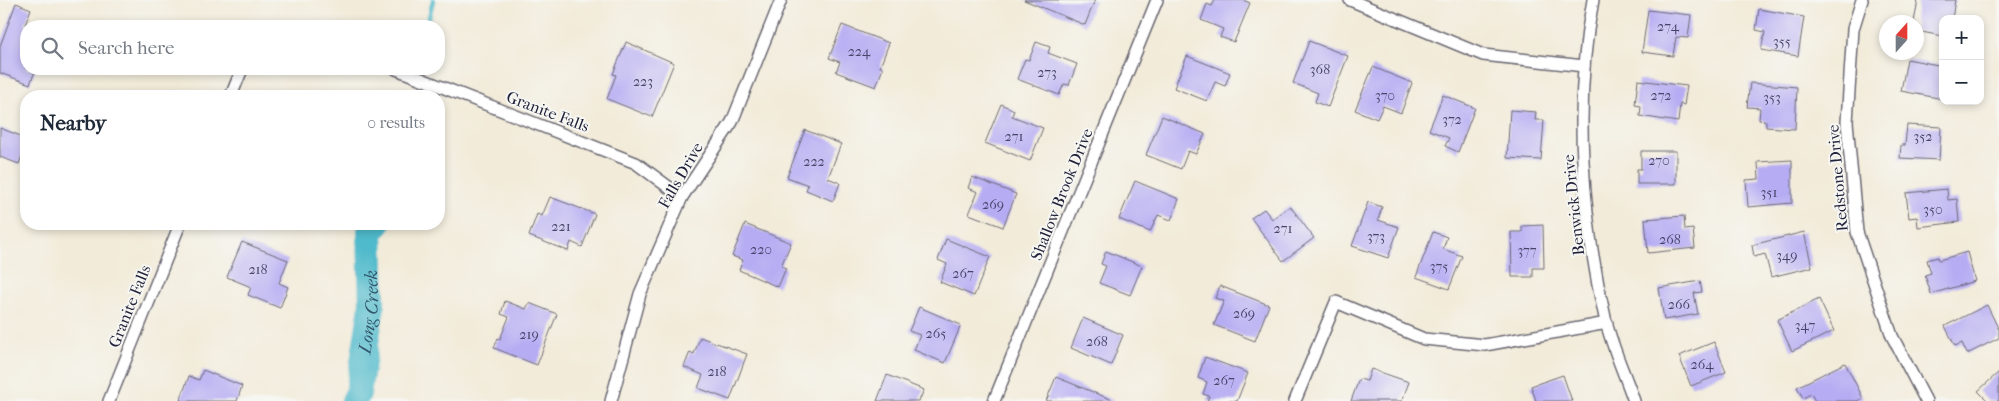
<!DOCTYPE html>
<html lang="en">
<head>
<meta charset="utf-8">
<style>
  :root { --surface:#fff; --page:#f6f6f7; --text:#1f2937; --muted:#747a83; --line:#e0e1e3 }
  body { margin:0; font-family:"IM FELL French Canon",serif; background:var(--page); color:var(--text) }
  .controls { position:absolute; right:15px; top:15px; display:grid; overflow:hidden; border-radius:10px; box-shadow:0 2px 8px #0003 }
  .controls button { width:45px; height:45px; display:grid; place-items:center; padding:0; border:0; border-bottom:1px solid var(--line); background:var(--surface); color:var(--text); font:25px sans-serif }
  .compass { position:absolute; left:1879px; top:15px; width:45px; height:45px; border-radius:50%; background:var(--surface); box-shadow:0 2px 8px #0003; rotate:21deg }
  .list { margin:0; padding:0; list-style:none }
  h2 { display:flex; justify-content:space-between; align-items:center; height:65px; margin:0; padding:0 20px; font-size:21px }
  h2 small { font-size:16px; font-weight:400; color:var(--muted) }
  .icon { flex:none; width:28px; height:28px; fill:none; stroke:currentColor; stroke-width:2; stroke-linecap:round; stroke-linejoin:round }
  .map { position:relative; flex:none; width:1999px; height:401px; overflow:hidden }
  .search { position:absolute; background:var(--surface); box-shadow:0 2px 8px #0003; left:20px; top:20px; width:425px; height:55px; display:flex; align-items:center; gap:12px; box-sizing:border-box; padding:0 18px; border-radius:20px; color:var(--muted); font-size:19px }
  .panel { position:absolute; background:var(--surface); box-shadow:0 2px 8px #0003; left:20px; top:90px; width:425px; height:140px; border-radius:20px }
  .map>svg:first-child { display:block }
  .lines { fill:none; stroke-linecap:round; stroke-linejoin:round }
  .stream { stroke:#4fbacb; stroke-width:4.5 }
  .river { stroke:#4fbacb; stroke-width:26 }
  .building { fill:#b6acf3 }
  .street-casing { stroke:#6b6872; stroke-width:14 }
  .street { stroke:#fff; stroke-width:11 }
  .labels { text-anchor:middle; stroke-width:4; stroke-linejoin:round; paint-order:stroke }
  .number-label { font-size:14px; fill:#474469 }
  .street-label { font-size:16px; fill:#22223b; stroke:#f6f6f2 }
  .water-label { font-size:18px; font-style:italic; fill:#32576d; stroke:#f6f6f2 }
</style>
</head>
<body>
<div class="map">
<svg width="1999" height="401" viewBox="0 0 1999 401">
  <rect width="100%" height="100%" fill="#f6f6f2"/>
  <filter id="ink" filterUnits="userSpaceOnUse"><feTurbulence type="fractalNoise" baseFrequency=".02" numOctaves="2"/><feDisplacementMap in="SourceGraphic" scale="10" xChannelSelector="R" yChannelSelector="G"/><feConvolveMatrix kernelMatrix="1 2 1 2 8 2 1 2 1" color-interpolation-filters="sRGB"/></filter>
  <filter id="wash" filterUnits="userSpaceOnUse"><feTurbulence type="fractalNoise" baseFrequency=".0096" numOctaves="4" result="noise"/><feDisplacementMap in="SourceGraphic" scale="20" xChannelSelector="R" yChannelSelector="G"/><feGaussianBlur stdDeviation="1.12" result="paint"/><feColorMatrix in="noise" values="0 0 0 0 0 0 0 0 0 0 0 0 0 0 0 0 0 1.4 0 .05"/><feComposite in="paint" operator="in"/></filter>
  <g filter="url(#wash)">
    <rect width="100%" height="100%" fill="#f2ebd9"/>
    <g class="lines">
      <polyline class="stream" points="427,26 433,0"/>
      <path class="river" id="s1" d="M354 401 358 393 372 306 370 231 378 224"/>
    </g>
    <g id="blocks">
      <g class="building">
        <polygon points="1024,0 1095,0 1085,25"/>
        <polygon points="1215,0 1243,0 1250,3 1234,42 1220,37 1223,29 1201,20 1207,4 1212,6"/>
        <polygon points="1918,0 1955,0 1952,19 1943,19 1943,36 1916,31 1916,22 1914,22"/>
        <polygon points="16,3 31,9 26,22 26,69 36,69 30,84 0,73 0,46"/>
        <polygon points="1759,9 1804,17 1798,56 1761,50 1765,32 1756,30"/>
        <polygon points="1648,10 1691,15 1688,38 1676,37 1673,56 1642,52"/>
        <polygon points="842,25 889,43 880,67 883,68 876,87 836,72 840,62 829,58"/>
        <polygon points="1309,41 1348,56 1328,107 1315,102 1318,93 1293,83"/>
        <polygon points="626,42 674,63 652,117 607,99 616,75 613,74"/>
        <polygon points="1036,42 1050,47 1048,53 1077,64 1069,85 1064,84 1059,95 1017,79 1025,59 1029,60"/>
        <polygon points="1187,56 1230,73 1225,86 1215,82 1207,101 1174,88"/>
        <polygon points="1907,59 1943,66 1943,99 1901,91"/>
        <polygon points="1373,67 1412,83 1401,113 1383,106 1377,119 1355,110"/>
        <polygon points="1638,80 1687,86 1684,105 1680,104 1678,122 1640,116 1641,106 1635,105"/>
        <polygon points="1750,83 1797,87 1795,129 1766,127 1766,121 1759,120 1760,108 1747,107"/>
        <polygon points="1443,95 1475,108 1458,152 1445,146 1449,138 1429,130"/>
        <polygon points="1001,104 1014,110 1012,116 1043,128 1030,161 985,143"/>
        <polygon points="1510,110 1536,112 1535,120 1544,120 1541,160 1507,158"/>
        <polygon points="1162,116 1205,134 1196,154 1188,151 1181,169 1146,155"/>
        <polygon points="1907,125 1941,127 1939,160 1900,158 1901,145 1905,145"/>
        <polygon points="0,128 26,138 26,157 22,156 19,164 0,157"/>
        <polygon points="805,130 841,144 828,178 840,183 833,201 806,190 808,185 787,177"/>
        <polygon points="1641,151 1676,151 1676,184 1637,184 1637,169 1641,169"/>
        <polygon points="1792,160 1792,203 1748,207 1746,180 1759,179 1758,162"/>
        <polygon points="972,177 1016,194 1003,227 969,214 978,192 968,188"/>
        <polygon points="1135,181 1179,199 1171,220 1158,215 1150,232 1119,219"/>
        <polygon points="1947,189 1948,200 1957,199 1959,222 1918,227 1917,217 1909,218 1906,193"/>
        <polygon points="550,197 595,214 582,247 571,242 568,251 529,236 537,214 542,216"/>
        <polygon points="1368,202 1382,207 1378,220 1399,227 1388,258 1352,246"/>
        <polygon points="1290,206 1314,238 1283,261 1251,218 1264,209 1272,219"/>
        <polygon points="1684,216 1685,230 1693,229 1695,248 1648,253 1645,219"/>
        <polygon points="745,224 791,243 781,266 786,268 778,287 739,270 743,260 732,256"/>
        <polygon points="1543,225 1544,268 1533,268 1533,277 1512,277 1511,232 1522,232 1522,226"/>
        <polygon points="1433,232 1447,237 1443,249 1462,256 1449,289 1416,277"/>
        <polygon points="1804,232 1812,267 1771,277 1765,254 1754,257 1752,245"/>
        <polygon points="946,239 990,257 974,296 940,282 947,264 938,260"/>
        <polygon points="242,242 288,260 279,283 288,287 280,308 248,295 251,287 227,277"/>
        <polygon points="1106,251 1142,266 1130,295 1099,283 1106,266 1101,264"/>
        <polygon points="1967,252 1975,281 1931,294 1925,275 1931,273 1927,260 1938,257 1939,260"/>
        <polygon points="1700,281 1702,292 1694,293 1698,314 1664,320 1659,288"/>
        <polygon points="1220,286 1269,305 1255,341 1214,325 1224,301 1215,298"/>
        <polygon points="1819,299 1834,331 1792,351 1777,320"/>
        <polygon points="505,301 526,309 529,303 557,314 537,365 494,348 498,338 500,339 509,317 501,314"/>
        <polygon points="1987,305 1999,330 1999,338 1967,354 1962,343 1955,346 1945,326"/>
        <polygon points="919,307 961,325 945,363 914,350 920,335 909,331"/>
        <polygon points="1083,318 1123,335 1111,365 1071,348"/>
        <polygon points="700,337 747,354 730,400 698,388 703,375 684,367 690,352 694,354"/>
        <polygon points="1714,342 1726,372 1691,386 1679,356"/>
        <polygon points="1205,357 1248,373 1237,401 1207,401 1209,396 1203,394 1207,382 1198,378"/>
        <polygon points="1845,363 1863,398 1857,401 1815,401 1811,394 1803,398 1797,387"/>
        <polygon points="1371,369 1409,382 1402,401 1351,401 1359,379 1367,381"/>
        <polygon points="203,370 242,386 237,401 180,401 189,376 199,380"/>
        <polygon points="1999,372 1999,401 1988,401 1978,391"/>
        <polygon points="887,375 924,390 919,401 877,401"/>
        <polygon points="1563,375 1572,401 1536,401 1531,386"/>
        <polygon points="1056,377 1115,401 1046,401"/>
      </g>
    </g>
  </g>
  <g filter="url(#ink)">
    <use href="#blocks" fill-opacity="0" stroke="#6b6872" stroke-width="1"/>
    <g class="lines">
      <defs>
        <g id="street">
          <polyline points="1350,0 1483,55 1584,66"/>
          <path d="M1593 0C1573 102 1582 221 1606 322 1613 349 1625 375 1634 401"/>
          <polyline points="1862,0 1853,29 1847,122 1857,232 1892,336 1926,401"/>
          <polyline points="396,69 636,163 682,197"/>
          <polyline points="231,96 242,69"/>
          <polyline points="109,401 180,224"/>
          <polyline points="611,401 640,294 682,197 732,122 781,0"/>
          <polyline points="994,401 1157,0"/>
          <polyline points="1295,401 1336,302 1424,339 1485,345 1607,323"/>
        </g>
      </defs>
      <use href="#street" class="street-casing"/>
      <use href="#street" class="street"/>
    </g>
  </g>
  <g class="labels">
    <g class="number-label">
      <text x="1668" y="31">274</text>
      <text x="1782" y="46">355</text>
      <text x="859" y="56">224</text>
      <text x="1320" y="74">368</text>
      <text x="1047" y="77">273</text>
      <text x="643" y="86">223</text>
      <text x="1385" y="100">370</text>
      <text x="1661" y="100">272</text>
      <text x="1772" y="102">353</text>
      <text x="1452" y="124">372</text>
      <text x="1014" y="141">271</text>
      <text x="1923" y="141">352</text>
      <text x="1659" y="165">270</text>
      <text x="814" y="166">222</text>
      <text x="1769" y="197">351</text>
      <text x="993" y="209">269</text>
      <text x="1933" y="214">350</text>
      <text x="561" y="231">221</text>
      <text x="1283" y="233">271</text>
      <text x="1376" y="241">373</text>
      <text x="1670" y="244">268</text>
      <text x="761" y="254">220</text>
      <text x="1527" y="255">377</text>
      <text x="1787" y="260">349</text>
      <text x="1439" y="271">375</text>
      <text x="258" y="274">218</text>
      <text x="963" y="278">267</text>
      <text x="1679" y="309">266</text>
      <text x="1244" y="318">269</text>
      <text x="1805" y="330">347</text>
      <text x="936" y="338">265</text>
      <text x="529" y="339">219</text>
      <text x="1097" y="346">268</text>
      <text x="1702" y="369">264</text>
      <text x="717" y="376">218</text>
      <text x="1224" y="385">267</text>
    </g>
    <g class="street-label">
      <text transform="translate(548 111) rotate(21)" y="6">Granite Falls</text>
      <text transform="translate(680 175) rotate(-60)" y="6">Falls Drive</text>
      <text transform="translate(1837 178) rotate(-95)" y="6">Redstone Drive</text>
      <text transform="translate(1061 194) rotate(-68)" y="6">Shallow Brook Drive</text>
      <text transform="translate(1573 205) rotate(-96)" y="6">Benwick Drive</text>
      <text transform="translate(129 306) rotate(-68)" y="6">Granite Falls</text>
    </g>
    <g class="water-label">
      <text dy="6" stroke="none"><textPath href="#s1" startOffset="91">Long Creek</textPath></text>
    </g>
  </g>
</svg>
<div class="controls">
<button>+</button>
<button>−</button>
</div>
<svg class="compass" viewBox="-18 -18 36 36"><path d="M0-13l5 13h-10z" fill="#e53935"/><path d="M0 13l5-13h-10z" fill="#747a83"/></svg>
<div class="search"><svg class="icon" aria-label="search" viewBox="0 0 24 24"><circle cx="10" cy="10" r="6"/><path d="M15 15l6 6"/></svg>Search here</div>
<section class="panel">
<h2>Nearby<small>0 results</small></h2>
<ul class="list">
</ul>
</section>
</div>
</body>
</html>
